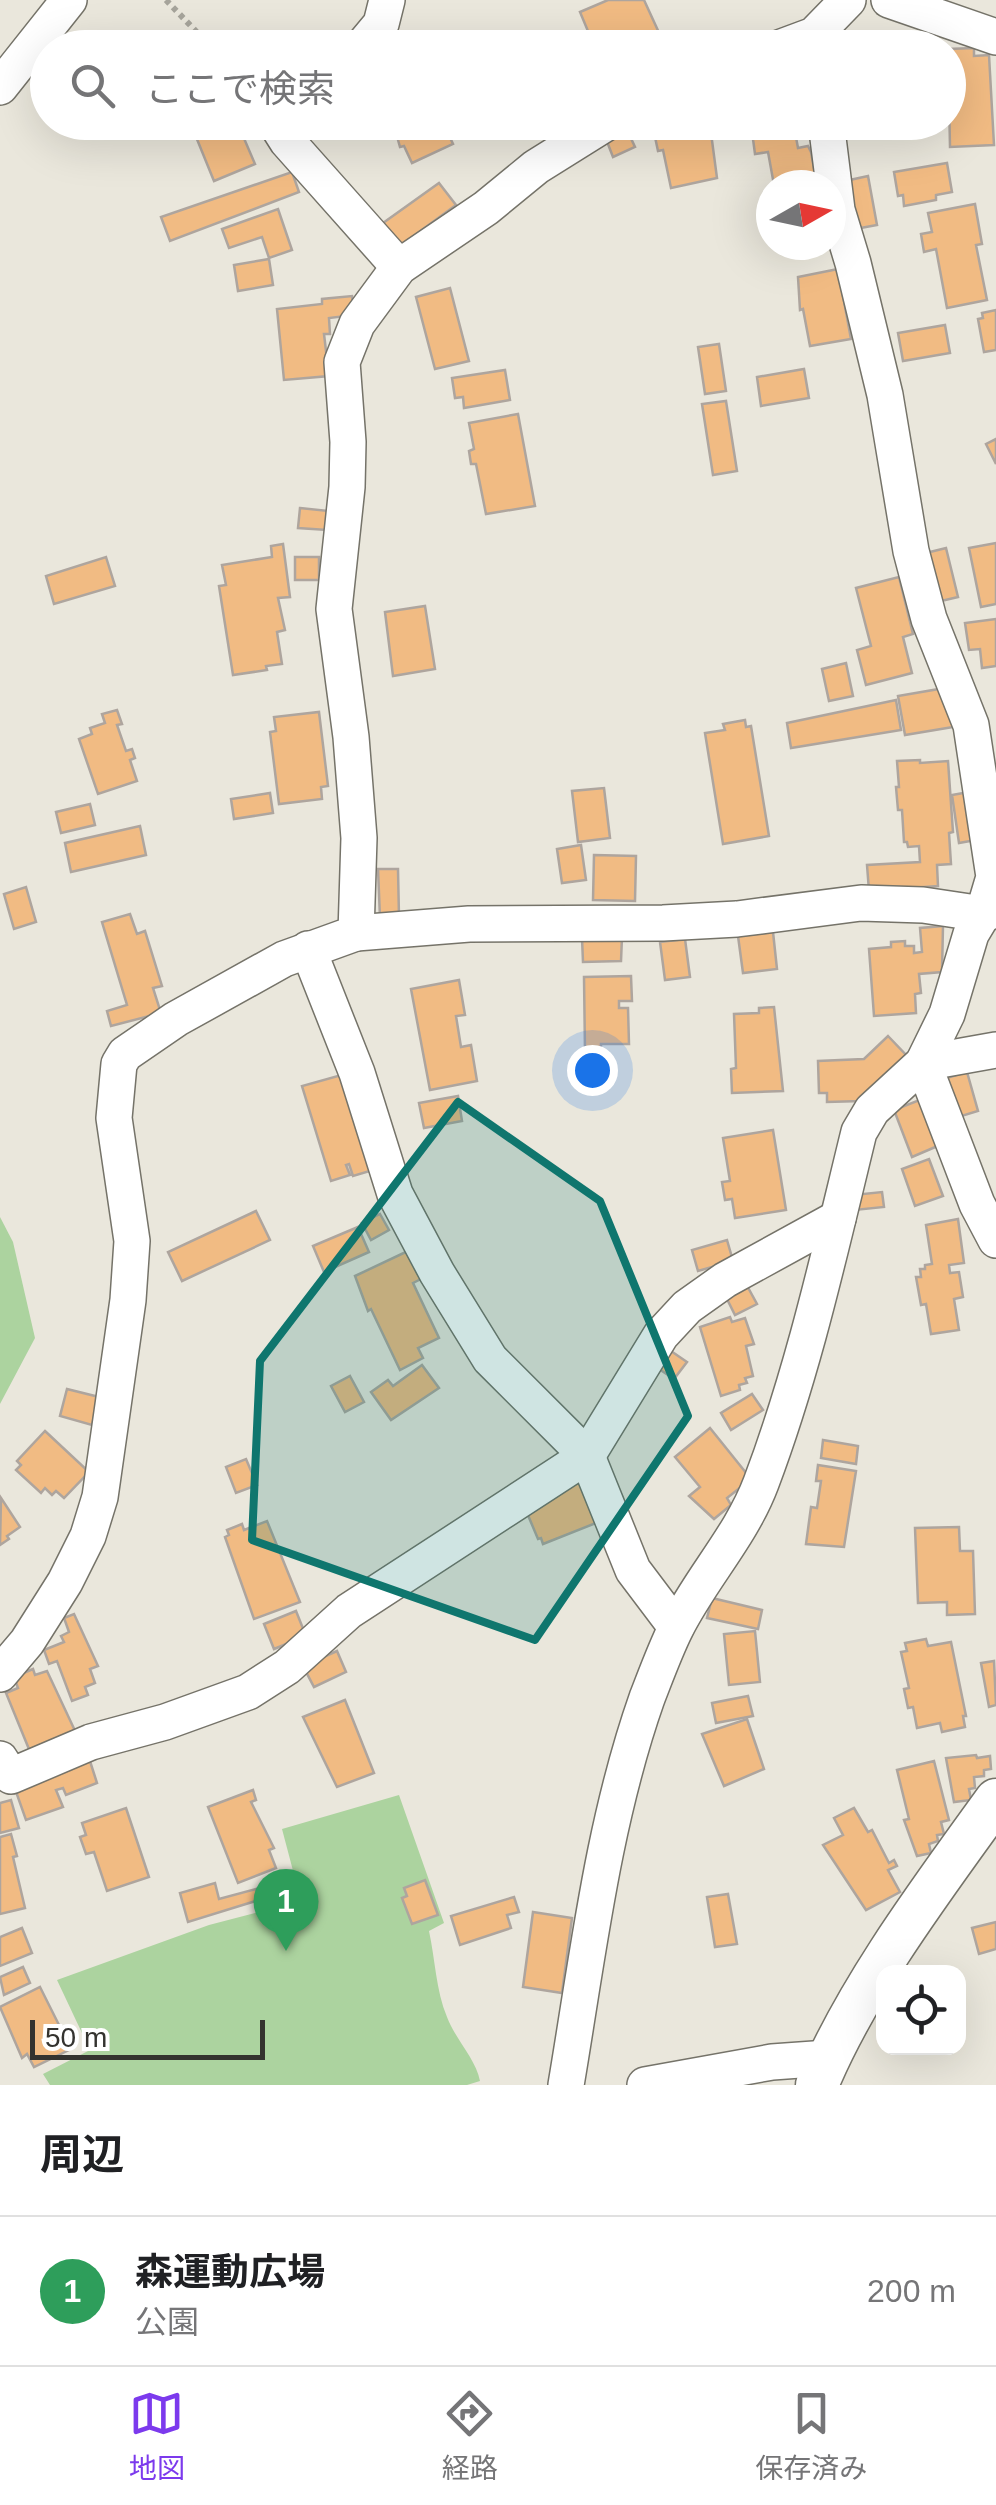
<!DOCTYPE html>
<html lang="ja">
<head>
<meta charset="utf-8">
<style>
  :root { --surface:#fff; --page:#f6f6f6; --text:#202124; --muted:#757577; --line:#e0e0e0; --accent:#7c3aed }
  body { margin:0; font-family:Helvetica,"Noto Sans JP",sans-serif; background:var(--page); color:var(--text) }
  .controls { position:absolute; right:30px; bottom:30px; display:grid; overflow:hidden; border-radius:20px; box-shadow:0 10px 40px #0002 }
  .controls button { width:90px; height:90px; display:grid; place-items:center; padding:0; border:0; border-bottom:2px solid var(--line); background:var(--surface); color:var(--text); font:50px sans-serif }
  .compass { position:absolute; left:756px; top:170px; width:90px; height:90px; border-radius:50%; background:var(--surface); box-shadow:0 10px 40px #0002; rotate:81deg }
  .scale { position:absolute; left:30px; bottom:25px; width:235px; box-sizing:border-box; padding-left:10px; border:5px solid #34332f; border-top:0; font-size:28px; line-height:35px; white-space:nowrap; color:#34332f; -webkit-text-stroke:8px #fff; paint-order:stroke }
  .you { position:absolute; left:592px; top:1070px; width:35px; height:35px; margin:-25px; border:8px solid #fff; border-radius:50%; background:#1a73e8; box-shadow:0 0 0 15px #1a73e833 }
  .badge { display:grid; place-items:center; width:65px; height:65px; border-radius:50%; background:var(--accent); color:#fff; font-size:32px; font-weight:700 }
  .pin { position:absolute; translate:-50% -82px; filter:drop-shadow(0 2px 5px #0008) }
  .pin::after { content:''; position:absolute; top:52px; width:35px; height:30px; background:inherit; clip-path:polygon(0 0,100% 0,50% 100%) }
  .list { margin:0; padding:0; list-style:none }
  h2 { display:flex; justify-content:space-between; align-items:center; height:130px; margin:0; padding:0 40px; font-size:42px }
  h2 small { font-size:32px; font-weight:400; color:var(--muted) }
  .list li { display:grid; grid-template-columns:65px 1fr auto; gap:30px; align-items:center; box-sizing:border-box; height:150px; padding:0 40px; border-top:2px solid var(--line) }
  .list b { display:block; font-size:38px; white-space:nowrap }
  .list p { margin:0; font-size:32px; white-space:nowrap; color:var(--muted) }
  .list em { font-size:32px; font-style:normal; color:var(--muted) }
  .icon { flex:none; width:55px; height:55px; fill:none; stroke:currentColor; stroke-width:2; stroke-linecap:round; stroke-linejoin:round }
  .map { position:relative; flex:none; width:996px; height:2085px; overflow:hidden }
  .search { position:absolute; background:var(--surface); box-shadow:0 10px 40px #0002; left:30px; right:30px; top:30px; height:110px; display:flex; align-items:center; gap:25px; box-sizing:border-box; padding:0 35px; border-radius:55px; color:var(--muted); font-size:38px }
  .sheet { height:280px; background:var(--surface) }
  nav { display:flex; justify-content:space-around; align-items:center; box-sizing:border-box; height:140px; border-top:2px solid var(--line); background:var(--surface); font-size:28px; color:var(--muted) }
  nav a { display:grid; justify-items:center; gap:5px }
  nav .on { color:var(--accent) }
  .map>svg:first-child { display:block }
  .green { fill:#acd39f }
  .building { fill:#f1bb83; stroke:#aea59e; stroke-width:2.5 }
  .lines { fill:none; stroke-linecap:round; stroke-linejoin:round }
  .minor-casing { stroke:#757369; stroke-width:38 }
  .major-casing { stroke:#757369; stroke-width:45 }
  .path { stroke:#a6a49b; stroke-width:6; stroke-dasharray:5 5; stroke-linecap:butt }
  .minor { stroke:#fff; stroke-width:35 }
  .major { stroke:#fff; stroke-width:42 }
  .marked { fill:#0f766e; fill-opacity:0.2; stroke:#0f766e; stroke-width:8; stroke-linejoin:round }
</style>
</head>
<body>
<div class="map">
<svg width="996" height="2085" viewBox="0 0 996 2085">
  <rect width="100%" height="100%" fill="#eae7dc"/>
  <g class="green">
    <polygon points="0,1217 13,1242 35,1338 0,1404"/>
    <path d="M399 1795 444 1923 429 1931C435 1958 436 1991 447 2017 455 2039 476 2059 480 2081L467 2085H50L43 2074 90 2050 57 1980 209 1925 301 1901 282 1829Z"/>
  </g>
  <g class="building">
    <polygon points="608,0 644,0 666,48 595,48 580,12"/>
    <polygon points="974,48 974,56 989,55 994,145 950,147 948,49"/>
    <polygon points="190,122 237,122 255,164 214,181"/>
    <polygon points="393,122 454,122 445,127 453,144 412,163 404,146 400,147"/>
    <polygon points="660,122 703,122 706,134 711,133 717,178 671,188 663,150 658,151 655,137 659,136"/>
    <polygon points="627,130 635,147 613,157 606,139"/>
    <polygon points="795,132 798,148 808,146 811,152 817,185 774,185 768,152 755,154 753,139"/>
    <polygon points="947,163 952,192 936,195 936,200 904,206 903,195 898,196 894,172"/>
    <polygon points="292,172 299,192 170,241 161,217"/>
    <polygon points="868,176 877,225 855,229 845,181"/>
    <polygon points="439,183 456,205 400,246 383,223"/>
    <polygon points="975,204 982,244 976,245 987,300 947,308 936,249 924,252 921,234 932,232 928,213"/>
    <polygon points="278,209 292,250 269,258 262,237 229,248 222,229"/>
    <polygon points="269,259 273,285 238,291 234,265"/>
    <polygon points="838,269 851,339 810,346 803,309 800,310 798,277"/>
    <polygon points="450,288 469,361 435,369 416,297"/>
    <polygon points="352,296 354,315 329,318 330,334 324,334 329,376 284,380 277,309 322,304 322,299"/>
    <polygon points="996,310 996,350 984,352 978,319 983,318 982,313"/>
    <polygon points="945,325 950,353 903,361 898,333"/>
    <polygon points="719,344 726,391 705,394 698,347"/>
    <polygon points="804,369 809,398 761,406 757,377"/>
    <polygon points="505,370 510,400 464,408 463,397 455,398 452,378"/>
    <polygon points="726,401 737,471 713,475 702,404"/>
    <polygon points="518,414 535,506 486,514 476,464 471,464 469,451 474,449 469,423"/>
    <polygon points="996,439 996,464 986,444"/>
    <polygon points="300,508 329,511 327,530 298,528"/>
    <polygon points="996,543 996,604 981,607 969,548"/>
    <polygon points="283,544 290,597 278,598 285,630 277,632 282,664 266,666 267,670 233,675 219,586 226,585 222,565 272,557 271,546"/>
    <polygon points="946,548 958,597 937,602 926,553"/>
    <polygon points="106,557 115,586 54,604 46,576"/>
    <rect x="295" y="557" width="24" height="23"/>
    <polygon points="899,577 913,634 903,637 912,673 866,685 857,650 871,646 856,588"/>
    <polygon points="425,606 435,669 393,676 385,612"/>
    <polygon points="996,619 996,666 982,668 980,649 969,650 965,623"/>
    <polygon points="846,663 853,696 829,701 822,669"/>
    <polygon points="939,689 953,727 905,735 898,696"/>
    <polygon points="896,700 901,730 791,748 787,723"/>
    <polygon points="117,710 122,724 117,725 126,751 132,749 135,758 130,760 137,781 98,794 79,739 92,734 90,728 105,723 102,714"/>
    <polygon points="319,712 328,786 321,787 322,799 279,804 270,732 276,731 274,717"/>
    <polygon points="745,720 746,727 751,726 769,836 723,844 705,733 725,730 723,724"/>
    <polygon points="920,760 920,763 948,761 953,832 949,833 951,864 937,865 938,886 869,891 867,865 920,862 919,846 908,847 907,842 904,842 902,810 898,810 896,787 899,787 897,761"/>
    <polygon points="604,788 610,838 578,842 572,791"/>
    <polygon points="969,792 976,840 959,843 952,795"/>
    <polygon points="270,793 273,813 234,819 231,799"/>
    <polygon points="90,804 95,825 61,833 56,812"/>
    <polygon points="140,826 146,855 71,872 65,843"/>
    <polygon points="581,845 586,880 562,883 557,849"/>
    <polygon points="594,855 636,856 635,901 593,900"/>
    <polygon points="378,869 398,869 399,917 380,918"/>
    <polygon points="26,887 36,922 14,929 4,894"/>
    <polygon points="130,914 137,934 145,931 162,986 153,988 161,1013 111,1026 107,1011 127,1005 102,922"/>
    <polygon points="943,926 942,972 919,974 921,993 915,994 916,1013 874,1016 869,949 891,947 891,942 905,941 905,946 914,946 914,953 922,952 920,928"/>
    <polygon points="773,932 777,969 743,973 738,936"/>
    <polygon points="622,937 621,961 583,962 582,938"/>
    <polygon points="685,939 690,977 665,980 660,942"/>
    <polygon points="631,976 632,1001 619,1001 619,1008 628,1008 629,1044 601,1044 601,1052 585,1052 584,977"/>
    <polygon points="459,980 465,1015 456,1016 461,1047 471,1045 477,1081 430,1090 411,989"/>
    <polygon points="774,1007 783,1091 732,1093 731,1069 736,1068 734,1014 759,1013 759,1008"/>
    <polygon points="888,1036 908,1057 862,1101 827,1102 827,1093 819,1093 818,1061 864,1059"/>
    <polygon points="967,1072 978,1111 955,1118 943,1079"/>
    <polygon points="345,1074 370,1171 353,1176 349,1164 346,1165 350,1175 331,1181 302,1086"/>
    <polygon points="458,1096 462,1121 424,1128 419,1103"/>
    <polygon points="922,1099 940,1145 912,1157 894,1110"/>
    <polygon points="773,1130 786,1210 735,1218 732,1199 725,1200 722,1182 730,1181 723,1138"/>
    <polygon points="929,1159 943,1196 915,1206 902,1169"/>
    <polygon points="882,1192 884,1207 855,1210 853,1195"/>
    <polygon points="256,1211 270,1240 182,1281 168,1252"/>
    <polygon points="380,1214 389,1230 371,1240 362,1223"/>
    <polygon points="958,1219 964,1263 949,1265 950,1273 959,1272 963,1297 954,1299 959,1330 931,1334 926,1304 921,1305 916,1277 921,1277 920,1269 925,1269 925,1265 932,1264 926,1225"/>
    <polygon points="358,1227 369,1252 324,1272 313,1246"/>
    <polygon points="727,1240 733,1261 698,1271 692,1250"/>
    <polygon points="410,1250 423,1278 413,1283 439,1338 418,1348 423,1358 400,1370 371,1309 368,1311 355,1276"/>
    <polygon points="745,1282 757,1304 735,1315 724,1293"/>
    <polygon points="730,1317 732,1322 745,1318 754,1344 746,1346 753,1376 745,1378 747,1383 739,1385 740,1390 721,1396 700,1327"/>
    <polygon points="668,1349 687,1362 674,1379 656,1367"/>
    <polygon points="422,1365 439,1388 391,1420 371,1392 388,1380 393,1386"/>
    <polygon points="350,1376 364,1402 345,1412 331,1386"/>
    <polygon points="67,1389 99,1397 92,1425 60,1416"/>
    <polygon points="752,1394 763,1410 731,1430 721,1413"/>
    <polygon points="710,1428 751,1479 727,1498 731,1505 714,1519 689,1496 700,1487 675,1457"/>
    <polygon points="45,1431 89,1472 64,1498 56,1491 52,1495 45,1488 41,1493 16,1470 21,1465 17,1461"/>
    <polygon points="823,1440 858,1446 856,1464 821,1458"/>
    <polygon points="246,1459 257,1485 236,1493 226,1467"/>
    <polygon points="818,1465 856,1471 844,1547 806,1544 811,1507 817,1508 821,1481 816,1481"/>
    <polygon points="584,1480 601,1521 543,1544 541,1538 538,1539 525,1508"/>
    <polygon points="1,1498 20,1527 7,1536 9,1539 0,1545"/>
    <polygon points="267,1521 300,1602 254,1619 225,1537 229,1535 227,1530 242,1524 244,1530"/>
    <polygon points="959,1527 960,1551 973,1551 975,1614 947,1615 947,1602 918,1603 915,1528"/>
    <polygon points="712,1598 762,1610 758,1629 707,1618"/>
    <polygon points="296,1611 306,1636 274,1649 264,1624"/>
    <polygon points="74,1614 98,1666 90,1669 95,1683 85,1687 88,1695 72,1701 57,1661 49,1664 44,1650 64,1642 61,1636 69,1632 64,1618"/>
    <polygon points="755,1631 760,1682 729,1685 724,1634"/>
    <polygon points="926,1639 928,1646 951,1642 966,1716 963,1716 965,1727 942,1732 940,1723 917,1728 913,1707 908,1708 904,1689 909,1688 901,1652 907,1651 905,1643"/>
    <polygon points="337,1651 346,1672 314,1687 303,1666"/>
    <polygon points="994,1661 996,1705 989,1707 981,1663"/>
    <polygon points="33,1669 35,1675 47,1671 77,1735 31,1754 6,1693 18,1688 14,1677"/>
    <polygon points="748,1696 753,1716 716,1723 712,1703"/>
    <polygon points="345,1700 374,1773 337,1787 303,1717"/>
    <polygon points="747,1719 764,1769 724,1786 702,1734"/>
    <polygon points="976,1755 977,1758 990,1756 991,1769 984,1770 984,1776 974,1777 975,1788 969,1789 971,1800 954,1802 946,1758"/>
    <polygon points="89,1758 97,1783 66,1795 63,1788 56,1790 63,1807 26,1820 14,1786"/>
    <polygon points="934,1761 949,1820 941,1822 944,1834 937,1835 938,1841 929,1844 931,1853 917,1856 904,1820 909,1819 897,1770"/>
    <polygon points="253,1790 256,1800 251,1802 274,1848 269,1850 276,1868 238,1883 208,1807"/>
    <polygon points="11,1800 19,1828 0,1833 0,1803"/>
    <polygon points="126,1808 149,1877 107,1891 94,1852 86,1854 80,1837 86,1835 82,1823"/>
    <polygon points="854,1808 868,1832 872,1830 889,1863 894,1860 897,1866 888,1870 900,1892 866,1910 823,1845 843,1835 834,1818"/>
    <polygon points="11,1834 17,1856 13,1857 25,1908 0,1914 0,1837"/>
    <polygon points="425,1880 438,1915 412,1924 402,1898 407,1896 404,1888"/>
    <polygon points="215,1883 219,1899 256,1889 259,1900 188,1922 180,1893"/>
    <polygon points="728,1894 737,1944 715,1947 707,1897"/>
    <polygon points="514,1897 519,1912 507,1915 511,1928 460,1945 451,1916"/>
    <polygon points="533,1912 572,1918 562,1993 523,1987"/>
    <polygon points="996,1922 996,1949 979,1954 972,1928"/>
    <polygon points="22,1928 32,1953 0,1966 0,1937"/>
    <polygon points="23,1967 30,1983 4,1995 0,1977"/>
    <polygon points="40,1987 71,2049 34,2067 27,2054 22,2058 0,2007"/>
  </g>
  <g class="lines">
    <defs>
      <g id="minor">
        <polyline points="889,0 996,37"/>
        <polyline points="361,48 381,24 387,0"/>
        <polyline points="779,48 814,35 848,0"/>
        <polyline points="0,87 69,0"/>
        <polyline points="275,122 287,141 399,267"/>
        <polyline points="356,933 469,924 663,923 737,919 861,903 923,905 983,914 996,910"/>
        <polyline points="308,949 357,1073 395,1194 437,1273 490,1359 587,1456 633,1570 676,1627"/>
        <polyline points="923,1063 977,1204 996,1240"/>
        <polyline points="923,1063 996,1050"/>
        <polyline points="0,1674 27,1642 65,1582 88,1536 100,1497 128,1300 132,1241 114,1118 119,1064 125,1054 176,1019 284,959 356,933 359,838 351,737 334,609 347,487 348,442 342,362 357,324 399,267 486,208 536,167 608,122"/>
        <polyline points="0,1759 11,1776 91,1742 165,1722 248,1692 287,1667 349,1611 587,1456 661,1335 687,1307 725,1280 838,1218"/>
        <path d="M566 2085C588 1955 603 1823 647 1698 656 1675 665 1650 676 1628 701 1578 741 1536 761 1483 804 1369 830 1250 859 1132L872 1110 923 1063 947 1014 971 934 983 914 994 877 971 725 929 619 911 551 885 395 853 263 837 210 826 122"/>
        <polyline points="645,2085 772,2062 828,2058"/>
      </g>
      <path id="major" d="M817 2085C857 1988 934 1886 996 1800"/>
    </defs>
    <use href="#minor" class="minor-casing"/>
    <use href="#major" class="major-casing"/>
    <polyline class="path" points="166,0 212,48"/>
    <use href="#minor" class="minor"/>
    <use href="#major" class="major"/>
  </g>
  <path class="marked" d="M458 1102 600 1201 688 1416 535 1640 252 1540 260 1361Z"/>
</svg>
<div class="controls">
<button><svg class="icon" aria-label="locate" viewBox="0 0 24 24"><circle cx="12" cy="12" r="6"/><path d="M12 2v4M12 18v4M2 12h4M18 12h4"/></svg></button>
</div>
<svg class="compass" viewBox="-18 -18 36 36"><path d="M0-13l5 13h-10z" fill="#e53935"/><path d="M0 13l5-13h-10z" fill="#757577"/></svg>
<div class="scale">50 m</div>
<div class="you"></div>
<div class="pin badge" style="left:286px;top:1951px;background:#2e9e5b">1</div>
<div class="search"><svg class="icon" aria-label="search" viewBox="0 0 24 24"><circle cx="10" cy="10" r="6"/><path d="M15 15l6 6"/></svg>ここで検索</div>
</div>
<section class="sheet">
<h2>周辺<small></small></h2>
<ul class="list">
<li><span class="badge" style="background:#2e9e5b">1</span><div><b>森運動広場</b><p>公園</p></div><em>200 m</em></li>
</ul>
</section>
<nav>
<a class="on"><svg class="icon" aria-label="map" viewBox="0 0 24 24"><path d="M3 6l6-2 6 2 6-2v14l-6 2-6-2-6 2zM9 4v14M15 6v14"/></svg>地図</a>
<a><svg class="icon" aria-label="directions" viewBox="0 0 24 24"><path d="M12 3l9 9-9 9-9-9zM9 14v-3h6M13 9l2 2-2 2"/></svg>経路</a>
<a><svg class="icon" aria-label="saved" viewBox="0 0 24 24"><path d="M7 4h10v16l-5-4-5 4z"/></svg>保存済み</a>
</nav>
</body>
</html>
